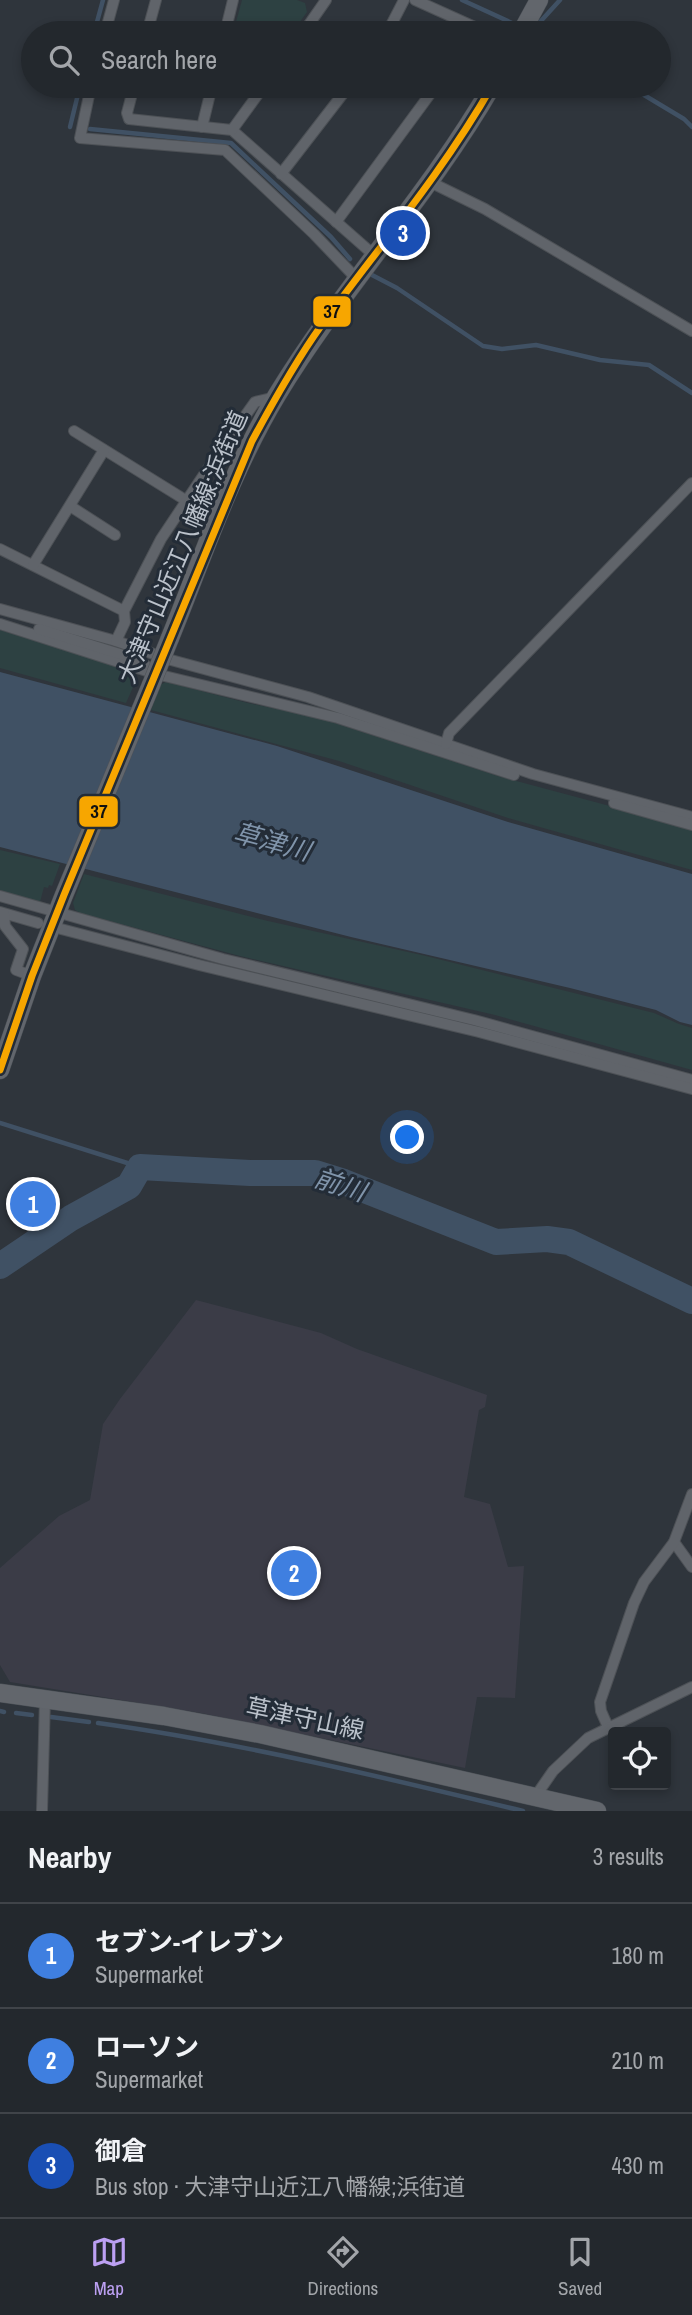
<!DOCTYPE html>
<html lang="en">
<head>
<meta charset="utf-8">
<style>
  :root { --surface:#23282d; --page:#2b3035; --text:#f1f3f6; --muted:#a3a6aa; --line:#404449; --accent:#bca0f2 }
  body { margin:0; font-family:"Archivo Narrow","Noto Sans JP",sans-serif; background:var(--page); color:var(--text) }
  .controls { position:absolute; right:21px; bottom:21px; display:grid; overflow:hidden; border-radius:7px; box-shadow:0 4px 10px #0003 }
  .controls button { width:63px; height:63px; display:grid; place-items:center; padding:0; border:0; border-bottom:2px solid var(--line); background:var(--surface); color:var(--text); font:35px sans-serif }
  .you { position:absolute; left:408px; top:1138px; width:24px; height:24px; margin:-18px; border:5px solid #fff; border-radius:50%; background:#1a73e8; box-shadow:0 0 0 10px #1a73e833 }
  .badge { display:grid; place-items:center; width:46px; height:46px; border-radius:50%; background:var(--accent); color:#fff; font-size:23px; font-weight:700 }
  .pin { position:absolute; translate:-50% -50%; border:4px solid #fff; box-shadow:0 2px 7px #0006 }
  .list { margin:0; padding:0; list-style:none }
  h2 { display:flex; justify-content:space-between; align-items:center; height:91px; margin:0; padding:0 28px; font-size:30px }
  h2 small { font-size:23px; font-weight:400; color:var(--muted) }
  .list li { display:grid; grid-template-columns:46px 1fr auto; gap:21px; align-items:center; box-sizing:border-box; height:105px; padding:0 28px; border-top:2px solid var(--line) }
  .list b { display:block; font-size:26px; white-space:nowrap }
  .list p { margin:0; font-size:23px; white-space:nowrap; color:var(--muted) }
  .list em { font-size:23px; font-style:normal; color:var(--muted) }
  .icon { flex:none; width:38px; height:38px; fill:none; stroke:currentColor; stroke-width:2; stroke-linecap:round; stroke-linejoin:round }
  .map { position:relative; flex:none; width:692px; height:1811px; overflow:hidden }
  .search { position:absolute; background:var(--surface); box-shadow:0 4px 10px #0003; left:21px; right:21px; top:21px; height:77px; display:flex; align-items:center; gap:18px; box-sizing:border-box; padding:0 24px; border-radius:38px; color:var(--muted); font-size:26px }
  .sheet { height:406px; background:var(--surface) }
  nav { display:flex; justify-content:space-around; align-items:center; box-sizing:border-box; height:98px; border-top:2px solid var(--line); background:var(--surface); font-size:19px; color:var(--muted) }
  nav a { display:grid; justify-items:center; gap:4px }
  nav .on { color:var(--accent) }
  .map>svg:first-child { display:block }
  .medical { fill:#3b3c47 }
  .green { fill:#2d4142 }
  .water { fill:#405164 }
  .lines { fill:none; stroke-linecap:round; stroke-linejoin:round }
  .stream { stroke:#405164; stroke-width:4.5 }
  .river { stroke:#405164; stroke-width:26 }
  .minor-casing { stroke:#4d5156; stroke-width:12 }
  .primary-casing { stroke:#4d5258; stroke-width:19 }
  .minor { stroke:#60646a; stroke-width:10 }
  .primary { stroke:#62666c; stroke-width:18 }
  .primary-bridge-casing { stroke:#4d5258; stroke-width:19; stroke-linecap:butt }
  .primary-bridge { stroke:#62666c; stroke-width:18 }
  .bus-1-casing { stroke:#232c37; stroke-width:12 }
  .bus-1 { stroke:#f7a600; stroke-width:7 }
  .labels { text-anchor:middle; stroke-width:6; stroke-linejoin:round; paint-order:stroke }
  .street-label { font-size:24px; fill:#bbc2cb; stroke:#232c37 }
  .water-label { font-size:26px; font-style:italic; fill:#8094aa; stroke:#232c37 }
  .line-badge { stroke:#232c37; stroke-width:2.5 }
  .pale-badge-label { font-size:19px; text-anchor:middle; font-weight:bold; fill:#111 }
</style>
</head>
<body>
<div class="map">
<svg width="692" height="1811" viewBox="0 0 692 1811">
  <rect width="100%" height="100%" fill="#2f353c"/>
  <polygon class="medical" points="196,1300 321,1333 357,1349 487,1395 485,1407 479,1410 464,1497 490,1504 508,1567 524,1566 515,1698 477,1697 465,1768 201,1713 10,1682 0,1665 0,1568 59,1516 90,1500 103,1424 120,1399"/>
  <g class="green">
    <polygon points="242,0 297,0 305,3 307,12 292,33 233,33"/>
    <polygon points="0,630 135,671 132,684 134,685 126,703 0,668"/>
    <polygon points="166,682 248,703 316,717 501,777 692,828 692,870 508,818 339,761 151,710 160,685"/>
    <polygon points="0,850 60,864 52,886 49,885 48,888 44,887 40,902 0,890"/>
    <polygon points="84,874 268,921 426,956 654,1013 679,1024 692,1028 692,1070 495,1015 240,956 80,913 75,910 73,903"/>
  </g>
  <polygon class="water" points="0,672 277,746 508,822 692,874 692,1025 680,1022 656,1010 570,988 351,937 0,847"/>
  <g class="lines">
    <g class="stream">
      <polyline points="462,0 512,23"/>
      <polyline points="94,33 103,0"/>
      <polyline points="530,33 560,0"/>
      <polyline points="629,86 684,119 692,127"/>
      <polyline points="70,127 80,86"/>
      <polyline points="90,129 231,143 331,237 350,259"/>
      <polyline points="372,275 397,288 483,346 502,349 536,345 600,360 649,365 692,393"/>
      <polyline points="0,1123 140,1167"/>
      <polyline points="0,1711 4,1712"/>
      <polyline points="16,1713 32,1715"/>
      <polyline points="51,1717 89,1722"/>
      <path d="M98 1723C241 1743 382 1777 523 1811"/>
    </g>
    <polyline class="river" points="0,1266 71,1218 129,1186 140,1167 250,1173 315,1173 344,1182 496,1242 547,1239 569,1242 692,1301"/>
    <defs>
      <g id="minor">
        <polyline points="415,0 488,33"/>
        <polyline points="105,33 114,0"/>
        <polyline points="147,33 156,0"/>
        <polyline points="225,33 233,0"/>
        <polyline points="303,33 326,0"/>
        <polyline points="387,33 404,0"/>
        <polyline points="91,86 80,138 225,150 314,234 357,279"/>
        <polyline points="134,86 127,113 129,119 232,130 375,256"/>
        <polyline points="202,127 212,86"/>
        <polyline points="232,130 264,86"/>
        <polyline points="281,174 349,86"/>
        <polyline points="430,182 485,209 692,331"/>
        <polyline points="336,222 436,86"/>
        <polyline points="74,431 187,501 220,516"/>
        <polyline points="70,506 115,535"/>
        <polyline points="0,549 124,611"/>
        <polyline points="33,565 104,450"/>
        <polyline points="0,609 116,641 171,660 308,697 533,774 692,817"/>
        <polyline points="0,624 156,674 338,718 514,775"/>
        <polyline points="39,629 136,659 149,668"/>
        <polyline points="116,641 125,622 124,611 161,539 213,461 255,402 276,397"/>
        <polyline points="446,744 449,733 692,483"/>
        <polyline points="614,803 692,825"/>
        <polyline points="0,896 223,959 474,1020 692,1080"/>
        <polyline points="0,912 38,923"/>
        <polyline points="4,914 5,926 23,949 16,970 32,976"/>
        <polyline points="61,929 199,965 479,1032 692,1089"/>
        <polyline points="674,1542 692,1567"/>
        <polyline points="608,1727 601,1711 600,1702 634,1603 644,1582 674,1542 692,1494"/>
        <polyline points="535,1797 553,1771 588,1738 692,1687"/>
        <polyline points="42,1811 45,1699"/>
      </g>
      <g id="primary">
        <polyline points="521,33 539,0"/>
        <path d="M170 638C203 557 231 471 277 395 342 288 429 195 492 86"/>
        <polyline points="0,1070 32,976 64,895 151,685"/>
        <polyline points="0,1693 164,1716 260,1734 597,1811"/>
      </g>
    </defs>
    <use href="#minor" class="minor-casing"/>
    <use href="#primary" class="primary-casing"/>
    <use href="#minor" class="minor"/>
    <use href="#primary" class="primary"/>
    <defs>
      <polyline id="primary-bridge" points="151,685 170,638"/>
    </defs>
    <use href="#primary-bridge" class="primary-bridge-casing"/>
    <use href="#primary-bridge" class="primary-bridge"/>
    <defs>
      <path id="bus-1" d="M0 1070 32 976 64 895 252 441C273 402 295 362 321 326 379 247 443 172 492 86"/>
    </defs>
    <use href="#bus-1" class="bus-1-casing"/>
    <use href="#bus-1" class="bus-1"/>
  </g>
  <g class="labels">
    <g class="street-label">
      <text transform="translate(183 547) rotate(-67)" y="8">大津守山近江八幡線;浜街道</text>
      <text transform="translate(305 1719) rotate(12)" y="8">草津守山線</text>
    </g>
    <g class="water-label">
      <text transform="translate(272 842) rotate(15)" y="9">草津川</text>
      <text transform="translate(340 1185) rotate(18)" y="9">前川</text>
    </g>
  </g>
  <g class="line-badge">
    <rect x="312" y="295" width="40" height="33" rx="7" fill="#f7a600"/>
    <rect x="78" y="795" width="41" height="33" rx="7" fill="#f7a600"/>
  </g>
  <g class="pale-badge-label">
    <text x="332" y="318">37</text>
    <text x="99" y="818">37</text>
  </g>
</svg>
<div class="controls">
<button><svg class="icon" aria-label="locate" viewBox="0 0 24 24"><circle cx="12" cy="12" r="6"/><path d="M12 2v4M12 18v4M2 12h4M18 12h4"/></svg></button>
</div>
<div class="you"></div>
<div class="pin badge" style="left:33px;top:1204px;background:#3f7fe0">1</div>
<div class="pin badge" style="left:294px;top:1573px;background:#3f7fe0">2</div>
<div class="pin badge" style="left:403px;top:233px;background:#1a4fb4">3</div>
<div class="search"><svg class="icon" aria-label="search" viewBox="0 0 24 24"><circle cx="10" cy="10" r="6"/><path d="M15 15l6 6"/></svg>Search here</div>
</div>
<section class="sheet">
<h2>Nearby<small>3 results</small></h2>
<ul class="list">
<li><span class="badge" style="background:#3f7fe0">1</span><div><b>セブン-イレブン</b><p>Supermarket</p></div><em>180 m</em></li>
<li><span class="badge" style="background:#3f7fe0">2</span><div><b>ローソン</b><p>Supermarket</p></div><em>210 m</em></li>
<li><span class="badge" style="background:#1a4fb4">3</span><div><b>御倉</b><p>Bus stop · 大津守山近江八幡線;浜街道</p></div><em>430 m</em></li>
</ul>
</section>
<nav>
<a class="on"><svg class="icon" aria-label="map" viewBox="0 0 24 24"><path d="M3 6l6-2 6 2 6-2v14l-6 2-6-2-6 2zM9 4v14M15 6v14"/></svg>Map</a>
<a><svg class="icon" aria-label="directions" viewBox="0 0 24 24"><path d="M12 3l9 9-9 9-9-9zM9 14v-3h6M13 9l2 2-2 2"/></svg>Directions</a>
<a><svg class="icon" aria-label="saved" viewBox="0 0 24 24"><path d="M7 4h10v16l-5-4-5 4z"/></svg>Saved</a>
</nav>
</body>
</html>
